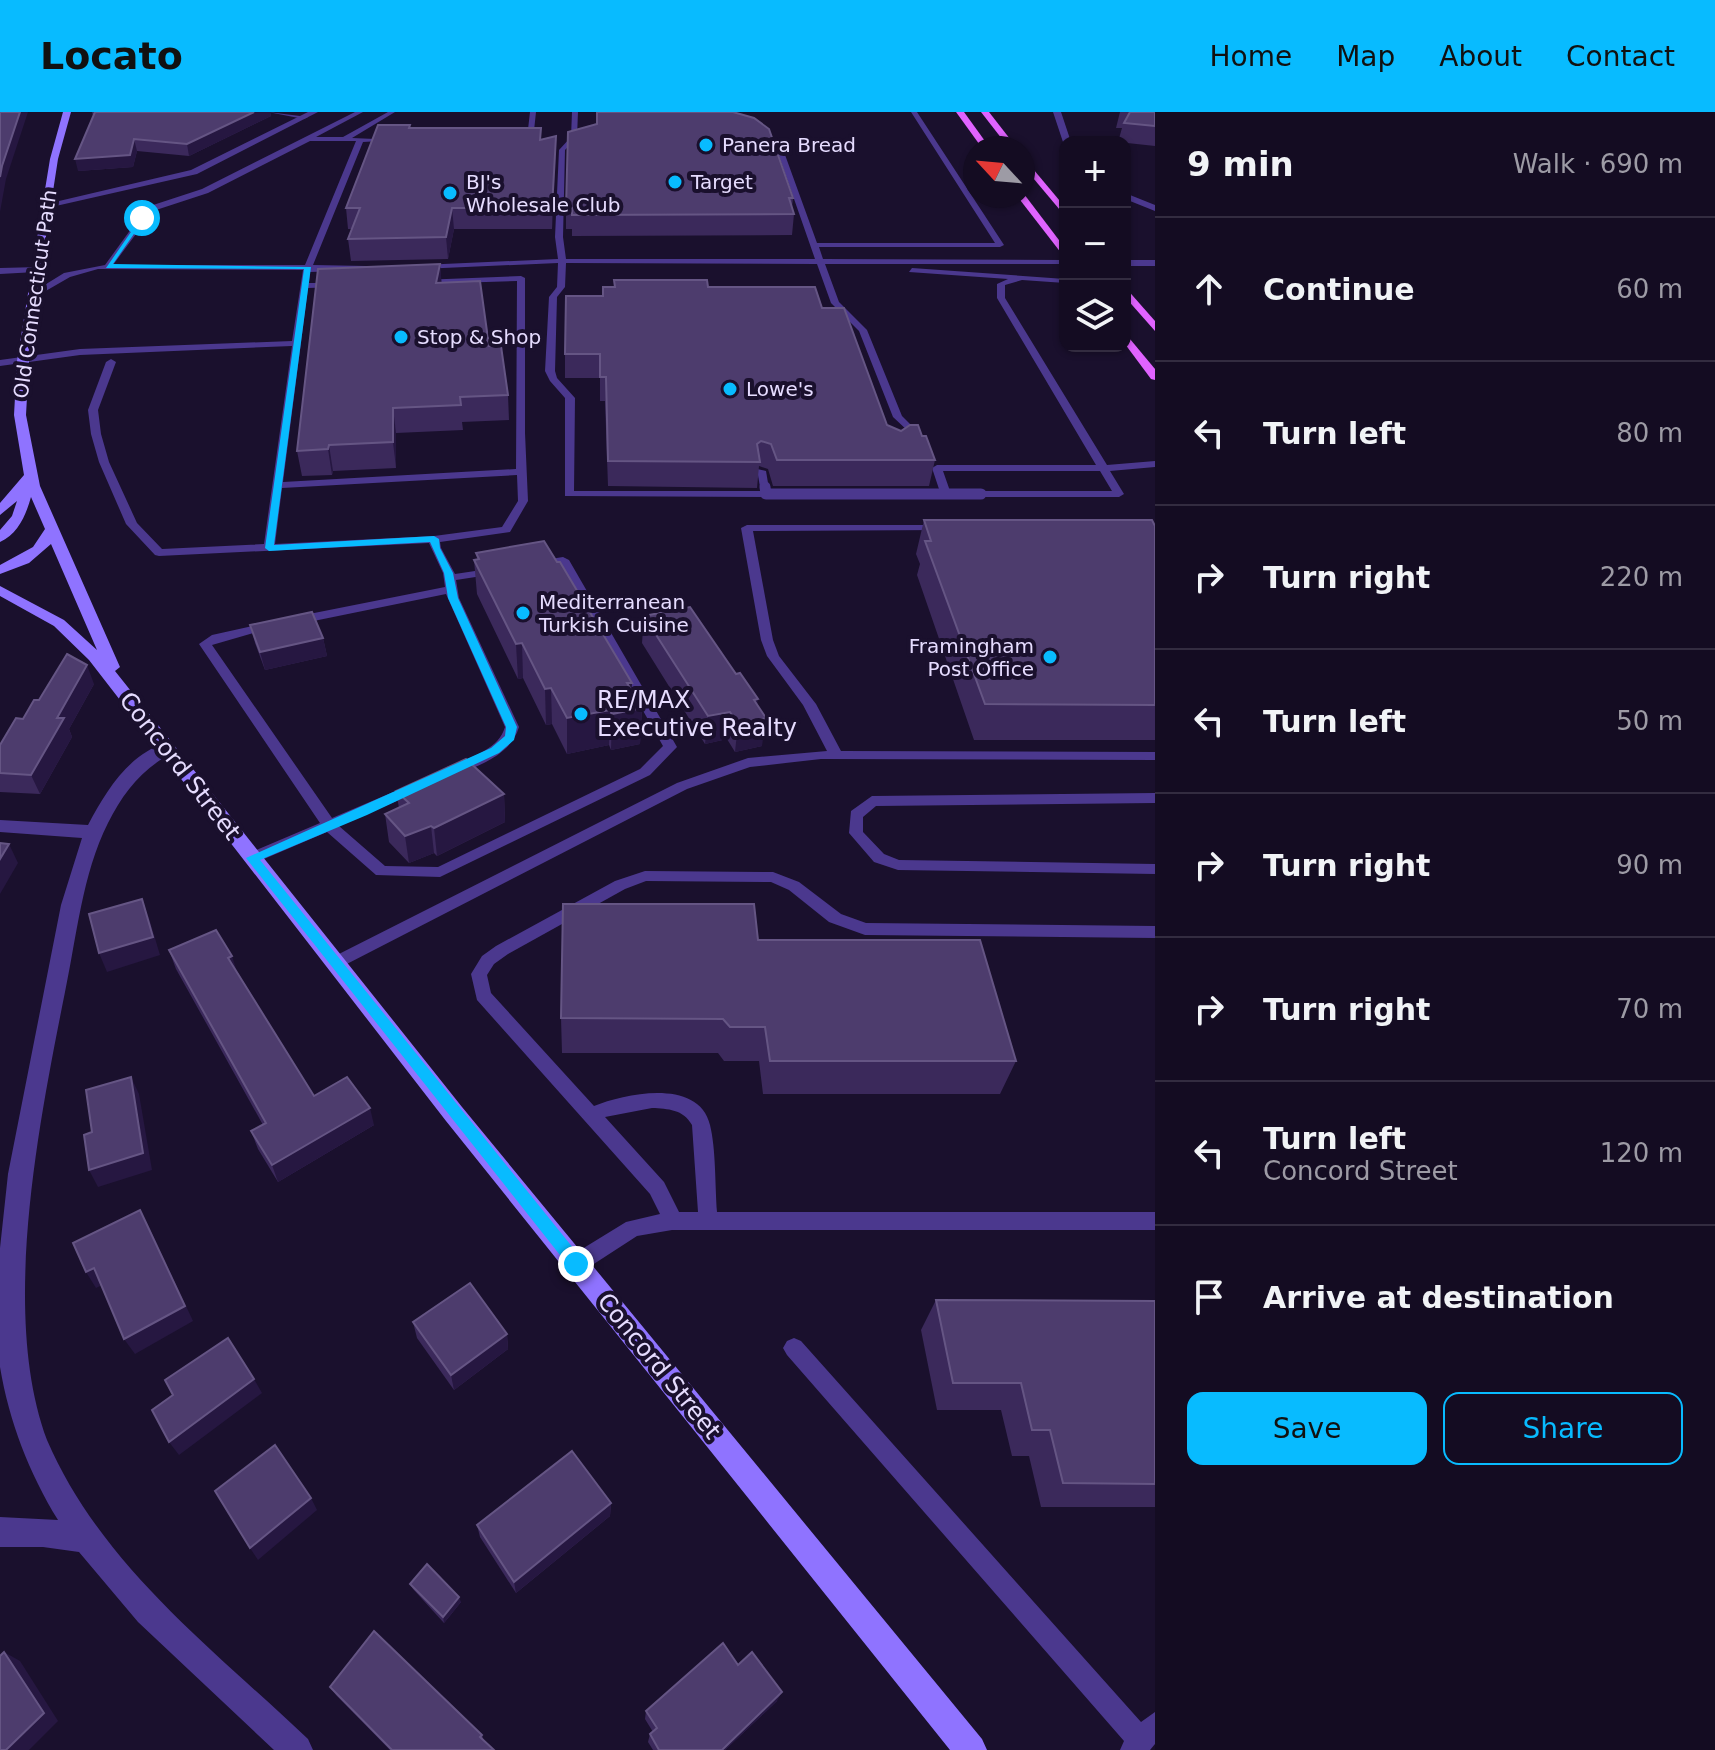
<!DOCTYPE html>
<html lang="en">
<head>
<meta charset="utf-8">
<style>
  :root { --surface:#140c22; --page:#1d152a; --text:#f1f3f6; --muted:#9d9ba5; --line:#332c40; --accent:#08bbff }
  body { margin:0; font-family:"DejaVu Sans",sans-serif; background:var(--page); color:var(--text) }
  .controls { position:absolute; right:24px; top:24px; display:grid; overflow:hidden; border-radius:16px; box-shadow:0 2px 6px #0004 }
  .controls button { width:72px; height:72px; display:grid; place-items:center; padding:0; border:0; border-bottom:2px solid var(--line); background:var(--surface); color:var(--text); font:40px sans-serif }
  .compass { position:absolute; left:963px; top:24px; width:72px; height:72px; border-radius:50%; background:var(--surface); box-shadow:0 2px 6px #0004; rotate:296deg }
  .stop { position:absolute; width:24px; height:24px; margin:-18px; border:6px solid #08bbff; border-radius:50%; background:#fff }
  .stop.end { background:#08bbff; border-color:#fff; box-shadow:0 2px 8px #0008 }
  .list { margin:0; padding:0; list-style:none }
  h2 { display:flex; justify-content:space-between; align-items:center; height:104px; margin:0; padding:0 32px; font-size:34px }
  h2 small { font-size:26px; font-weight:400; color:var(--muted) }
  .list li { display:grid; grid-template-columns:52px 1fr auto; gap:24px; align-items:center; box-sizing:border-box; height:144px; padding:0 32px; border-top:2px solid var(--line) }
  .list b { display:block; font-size:30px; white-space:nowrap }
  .list p { margin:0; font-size:26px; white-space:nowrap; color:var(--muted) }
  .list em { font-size:26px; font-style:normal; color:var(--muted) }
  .actions { display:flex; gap:16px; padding:24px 32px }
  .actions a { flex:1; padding:18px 0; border:2px solid var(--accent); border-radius:16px; text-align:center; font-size:28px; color:var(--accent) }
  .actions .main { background:var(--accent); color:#111 }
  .icon { flex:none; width:44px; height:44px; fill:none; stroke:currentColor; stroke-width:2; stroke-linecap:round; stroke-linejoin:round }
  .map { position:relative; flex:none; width:1155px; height:1638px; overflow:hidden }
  header { display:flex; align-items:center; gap:48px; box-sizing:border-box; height:112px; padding:0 40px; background:var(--accent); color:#111 }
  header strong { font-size:38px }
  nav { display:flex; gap:44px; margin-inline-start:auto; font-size:28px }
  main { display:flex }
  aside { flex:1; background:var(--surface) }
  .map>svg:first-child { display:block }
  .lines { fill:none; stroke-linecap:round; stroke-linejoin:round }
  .service { fill:#4b388e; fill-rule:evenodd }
  .minor { fill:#4b388e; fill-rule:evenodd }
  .tertiary { fill:#4b388e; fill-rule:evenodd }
  .secondary { fill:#8f73ff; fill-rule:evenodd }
  .primary { fill:#e063ff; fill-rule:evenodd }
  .service-bridge { stroke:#4b388e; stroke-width:11 }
  .wall { fill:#3b295b }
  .shaded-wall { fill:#261741 }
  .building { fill:#4d3c6d; stroke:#655584; stroke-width:2 }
  .route { fill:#08bbff }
  .poi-dot { fill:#08bbff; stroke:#1a102d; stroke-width:3 }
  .labels { text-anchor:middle; stroke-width:8; stroke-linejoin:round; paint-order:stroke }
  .far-poi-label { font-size:20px; fill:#e6dcff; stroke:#1a102d; text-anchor:start }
  .far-street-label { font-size:20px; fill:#e6dcff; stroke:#1a102d }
  .poi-label { font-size:24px; fill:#e6dcff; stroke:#1a102d; text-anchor:start }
  .street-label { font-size:24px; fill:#e6dcff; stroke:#1a102d }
</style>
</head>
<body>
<header>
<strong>Locato</strong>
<nav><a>Home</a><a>Map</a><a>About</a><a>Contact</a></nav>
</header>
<main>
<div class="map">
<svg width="1155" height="1638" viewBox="0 0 1155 1638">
  <rect width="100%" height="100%" fill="#1a102d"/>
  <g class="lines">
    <g class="service">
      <path d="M355 0H363L316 25H343L388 0H395L352 26 398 28 363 30 313 153 366 154 370 156 366 158 310 160 309 171H337L341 173 337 175 308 176 283 370 516 357 517 169 421 172 417 170 421 168 521 164 525 166V321L528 389 510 420 440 430 441 436 455 462 495 456 501 459 495 462 456 468 459 486 519 615C511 643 478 655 452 663L447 661 445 658 447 655C468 646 498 639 505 615L446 482 294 513 288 509 294 505 445 475 443 461 429 431 159 444 155 443 126 412 99 350 91 322 88 298 106 250 111 247 116 250 98 298 101 322 109 350 137 411 162 437 264 432 292 234 80 243 0 254V248L80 237 292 229 303 158 98 157 70 165 37 184 30 182 64 161 105 153 147 95 202 77ZM310 29H356L305 153H113L153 99 208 81ZM517 363 518 389 502 415 434 424 275 432 282 376Z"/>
      <polygon points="530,0 536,0 533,28 520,29 520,27 527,26"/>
      <polygon points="572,0 578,0 577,25 565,38 563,125 566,147 815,147 778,41 727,0 734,0 784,40 817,131 995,131 911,0 917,0 1004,133 1000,135 819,135 823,147 1065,148 1065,152 825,152 839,190 867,218 902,304 928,330 923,333 893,305 859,219 831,191 817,152 566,151 565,175 557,185 555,259 557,266 575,286 574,379 782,379 787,382 782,385 565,384 565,286 550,269 545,259 549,185 557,175 558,151 421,157 417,155 421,153 558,147 555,125 559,38 571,25"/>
      <polygon points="912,156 1065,167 1065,171 1022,168 1005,173 1005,186 1107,353 1155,349 1155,355 1110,359 1124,382 1119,385 981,385 976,382 981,379 1112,379 1100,359 943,359 950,379 949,381 925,384 925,380 939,377 932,356 937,353 1096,353 997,186 997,172 1008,167 909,160"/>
      <polygon points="757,357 766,359 769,377 760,375"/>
      <polygon points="941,413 947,416 945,418 753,419 773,528 779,544 816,592 841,639 1155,640 1155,648 821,647 750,655 687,677 341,855 329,855 327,851 329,847 677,671 748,646 827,639 803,593 767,544 761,528 741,416 747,413"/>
      <polygon points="563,445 569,448 677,635 650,663 440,765 376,763 327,720 257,750 247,750 244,746 247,742 320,711 199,532 212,523 271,510 277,514 212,533 332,706 412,672 422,672 424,675 422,678 339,714 385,754 438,755 640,657 663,634 560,452 538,455 532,452 538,449"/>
      <polygon points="1155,681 1155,691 876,694 863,705 863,720 884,742 899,748 1155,752 1155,762 898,758 874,750 849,721 851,699 872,684"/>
      <path d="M645 759 773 760 799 770 841 802 866 811 1155 814V826L865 823 829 810 789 778 771 770 646 769 625 777 508 842 494 852 487 863 491 881 594 994C626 981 699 966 710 1013 716 1037 715 1074 717 1100H1155V1118H672L637 1124 583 1159 576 1161 569 1159 566 1152 569 1145 626 1110 660 1102 650 1082 477 888 471 862 482 844 496 834 615 769ZM652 996C668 997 683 997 692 1013L698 1100H679L664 1070 605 1005Z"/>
      <polygon points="794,1226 801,1229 1141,1610 1155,1600 1155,1632 1150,1638 1120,1638 1124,1629 787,1243 783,1236 787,1229"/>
    </g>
    <g class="minor">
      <polygon points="268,0 308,5 304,7"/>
      <polygon points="1053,0 1061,0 1071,30 1063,30"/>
      <polygon points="1125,81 1155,93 1155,99 1125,87"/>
      <rect x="1125" y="148" width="30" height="6"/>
      <polygon points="40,155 40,159 36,160 0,162 0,156"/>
      <path d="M166 631 172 633 175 637 172 641C142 657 123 681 108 711 82 763 77 823 65 880 39 1011 0 1202 47 1328 101 1453 212 1536 308 1627L313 1638H274L138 1510 79 1440 43 1435H0V1405L58 1408C29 1361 9 1309 0 1255V1136L8 1062 61 793 82 726 0 720V708L88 713C105 681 128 642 166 631Z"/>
    </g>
    <polygon class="tertiary" points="308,0 318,0 197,62 47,96 42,93 191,58"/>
    <path class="secondary" d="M63 0H71L58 47 41 157 29 249 26 303 40 374 120 555 115 559 462 995 982 1627 987 1638H950L446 1009 89 548 54 514 0 484V474L64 508 97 538 51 432 29 451 0 462V453L33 435 45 417 31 385C26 403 18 422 0 430V418L12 404 17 389 0 403V391L24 363 14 303 17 249 50 47Z"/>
    <g class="primary">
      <polygon points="956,0 964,0 990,36 982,36"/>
      <polygon points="981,0 989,0 1017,36 1009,36"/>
      <polygon points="1023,45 1065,95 1065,104 1023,54"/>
      <polygon points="1024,82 1065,136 1065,146 1017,84"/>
      <polygon points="1125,175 1155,209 1155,219 1125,185"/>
      <polygon points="1125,221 1155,257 1155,268 1151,267 1125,232"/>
    </g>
    <polyline class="service-bridge" points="765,375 766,382 981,382"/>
  </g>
  <g class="wall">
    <polygon points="92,0 270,0 271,4 189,44 137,39 133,55 78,59 93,4"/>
    <polygon points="596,0 733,0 793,86 792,95 794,102 792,123 572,124 572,117 566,117 566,96 596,12"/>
    <polygon points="1120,0 1155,0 1155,34 1118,30 1122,16 1116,16"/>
    <polygon points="410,13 410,16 541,16 541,28 556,24 552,117 454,117 448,147 351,149 348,127 352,117 348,117 346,96"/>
    <polygon points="440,152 441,170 489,234 508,283 509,308 462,310 463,318 396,321 396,356 333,359 332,363 302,364 297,339"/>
    <polygon points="708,175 822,196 887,313 901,319 922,324 935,348 929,374 773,374 768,357 759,354 757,376 608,374 605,289 600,289 600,266 565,266 565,242 603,184"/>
    <polygon points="924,408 1155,414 1155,628 974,628 917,463 920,452 916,442"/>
    <polygon points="476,441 632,571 631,578 642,596 640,632 611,638 609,633 567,642 552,612 546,613 523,566 518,567 477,482 474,448 477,447"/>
    <polygon points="644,504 758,593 762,634 735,640 727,627 705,632 642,531"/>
    <polygon points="250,513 323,526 327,544 265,558 255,531"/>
    <polygon points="94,572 69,617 72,625 40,682 0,680 0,633 39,588"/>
    <polygon points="396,679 504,682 505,710 437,744 434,741 409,751 389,730 385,702 399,696"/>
    <polygon points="758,828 1016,949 1000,982 763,982 759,949 724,949 718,941 562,941 561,906"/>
    <polygon points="169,838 238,861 314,984 374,1013 278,1070 258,1037 251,1019 263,1013 176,857"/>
    <polygon points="936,1188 1155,1189 1155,1395 1041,1395 1029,1344 1012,1344 1001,1298 937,1298 921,1218"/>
    <polygon points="413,1210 507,1222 508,1237 454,1278 417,1226"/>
    <polygon points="611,1391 610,1404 516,1481 480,1425 477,1413"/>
    <polygon points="410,1472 461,1490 444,1511 413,1477"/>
    <polygon points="738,1553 777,1589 725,1638 653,1638 648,1630 650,1622 653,1620 645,1607 646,1599"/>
    <polygon points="330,1575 482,1623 484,1629 494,1638 390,1638 336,1583"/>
  </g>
  <g class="shaded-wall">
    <polygon points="20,0 28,0 6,67 0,100 0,65 2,54"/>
    <polygon points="254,0 270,0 271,4 189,44 187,32"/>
    <polygon points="556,24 556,43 552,117 552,96"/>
    <polygon points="134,27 137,39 133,55 78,59 75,47"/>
    <polygon points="452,96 454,117 448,147 446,125"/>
    <polygon points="440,152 442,175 436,171"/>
    <polygon points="393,296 396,321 396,356 393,330"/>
    <polygon points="329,333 333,359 332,363 328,337"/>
    <polygon points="323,526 327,544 265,558 260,540"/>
    <polygon points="522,531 523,566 518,567 516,532"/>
    <polygon points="87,553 94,572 69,617 72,625 40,682 31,663 57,606"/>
    <polygon points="627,571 632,571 631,599 642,596 640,632 611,638 612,602"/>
    <polygon points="551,576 552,612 546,613 545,577"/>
    <polygon points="758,587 755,608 766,606 762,634 735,640 738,612 754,588"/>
    <polygon points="610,598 609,633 567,642 567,606"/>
    <polygon points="730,600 727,627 705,632 708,604"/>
    <polygon points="504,682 505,710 437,744 434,716"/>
    <polygon points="431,714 434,741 409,751 405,724"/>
    <polygon points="9,732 18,751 0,782 0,747"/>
    <polygon points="142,787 149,806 160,843 107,860 99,841"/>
    <polygon points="232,844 238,863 228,846"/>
    <polygon points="131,965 139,982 152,1058 98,1075 89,1058"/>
    <polygon points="370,996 374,1013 278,1070 272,1053"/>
    <polygon points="140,1098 149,1115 193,1209 135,1242 124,1227"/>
    <polygon points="94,1156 104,1172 96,1176 86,1160"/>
    <polygon points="507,1222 508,1237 454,1278 451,1263"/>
    <polygon points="254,1267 262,1281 179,1343 169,1330"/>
    <polygon points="311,1386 317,1398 258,1448 250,1436"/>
    <polygon points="611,1391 610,1404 516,1481 514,1470"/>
    <polygon points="459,1485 461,1490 444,1511 443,1505"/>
    <polygon points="4,1540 20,1549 58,1609 29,1638 6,1638"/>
    <polygon points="782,1580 777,1589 725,1638 722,1638"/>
  </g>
  <g class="building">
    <polygon points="0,0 20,0 2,54 0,65"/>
    <polygon points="95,0 254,0 187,32 134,27 130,43 75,47"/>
    <polygon points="597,0 733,0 754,6 769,17 793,86 789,86 794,102 572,103 572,96 566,96 568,20 597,12"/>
    <polygon points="1130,0 1155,0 1155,14 1124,11"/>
    <polygon points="378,13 410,13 409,16 541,16 540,28 556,24 552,96 452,96 446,125 348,127 360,96 346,96"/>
    <polygon points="440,152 436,171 480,169 489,234 501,234 508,283 460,285 461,293 393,296 393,330 329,333 328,337 297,339 318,157"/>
    <polygon points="614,168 707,168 708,175 815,175 822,196 844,196 887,313 901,319 910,313 918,313 922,324 926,324 935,348 777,348 771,332 761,329 757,332 760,350 608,349 606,265 600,265 600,242 565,242 566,184 603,184 603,175 615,175"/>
    <polygon points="924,408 1152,408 1155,414 1155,593 985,592 925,429 931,429"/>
    <polygon points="544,429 557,450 560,450 632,571 627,571 642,596 612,602 610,598 567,606 551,576 545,577 522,531 516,532 474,448 479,447 476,441"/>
    <polygon points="690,495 736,562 740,561 758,587 754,588 766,606 738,612 730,600 708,604 644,504"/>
    <polygon points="312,500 323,526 260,540 250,513"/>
    <polygon points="67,542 87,553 57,606 64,606 31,663 0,661 0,633 16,606 23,607 34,588 39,588"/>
    <polygon points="466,647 504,682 434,716 431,714 405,724 385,702 409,691 396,679"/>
    <polygon points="0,731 9,732 0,747"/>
    <polygon points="142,787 153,825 99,841 89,802"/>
    <polygon points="563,792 754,792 758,828 980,828 1016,949 770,949 765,915 730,915 723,907 561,906"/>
    <polygon points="216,818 232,844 228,846 314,984 347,965 370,996 272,1053 251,1019 266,1011 169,838"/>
    <polygon points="131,965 143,1041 89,1058 84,1023 92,1020 86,978"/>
    <polygon points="140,1098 185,1194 124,1227 94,1156 86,1160 73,1131"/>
    <polygon points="470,1171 507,1222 451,1263 413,1210"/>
    <polygon points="936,1188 1155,1189 1155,1372 1063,1371 1050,1318 1032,1318 1021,1271 953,1271"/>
    <polygon points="228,1226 254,1267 169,1330 152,1298 173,1283 165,1268"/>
    <polygon points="275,1333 311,1386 250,1436 215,1379"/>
    <polygon points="572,1339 611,1391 514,1470 477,1413"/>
    <polygon points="427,1452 459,1485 443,1505 410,1472"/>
    <polygon points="374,1519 482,1623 480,1625 494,1638 392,1638 330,1575"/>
    <polygon points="723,1531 738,1553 752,1540 782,1580 722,1638 659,1638 650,1622 657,1616 646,1599"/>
    <polygon points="4,1540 44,1601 6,1638 0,1638 0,1544"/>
  </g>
  <polygon class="route" points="142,104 145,106 113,152 311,155 274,433 434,424 439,427 440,436 453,461 458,486 517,615 514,628 499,641 367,703 260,748 582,1147 582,1157 571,1157 246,746 491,636 505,624 506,615 448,486 444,461 430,430 269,439 265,436 304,157 106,156"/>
  <g class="poi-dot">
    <circle cx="706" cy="33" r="8"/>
    <circle cx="675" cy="70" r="8"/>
    <circle cx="450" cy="81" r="8"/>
    <circle cx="401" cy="225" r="8"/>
    <circle cx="730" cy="277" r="8"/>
    <circle cx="523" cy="501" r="8"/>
    <circle cx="1050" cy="545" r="8"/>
    <circle cx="581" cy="602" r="8"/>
  </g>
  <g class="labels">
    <g class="far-poi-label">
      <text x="722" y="40">Panera Bread</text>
      <text x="466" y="77">BJ's<tspan x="466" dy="23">Wholesale Club</tspan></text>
      <text x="691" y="77">Target</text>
      <text x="417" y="232">Stop &amp; Shop</text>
      <text x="746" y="284">Lowe's</text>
      <text x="539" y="497">Mediterranean<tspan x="539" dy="23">Turkish Cuisine</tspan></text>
      <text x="1034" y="541" text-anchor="end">Framingham<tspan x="1034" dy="23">Post Office</tspan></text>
    </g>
    <g class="far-street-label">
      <text transform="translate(35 182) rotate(-82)" y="7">Old Connecticut Path</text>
    </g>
    <g class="poi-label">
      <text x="597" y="596">RE/MAX<tspan x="597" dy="28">Executive Realty</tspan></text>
    </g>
    <g class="street-label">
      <text transform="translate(180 654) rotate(52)" y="8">Concord Street</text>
      <text transform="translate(659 1254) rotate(51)" y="8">Concord Street</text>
    </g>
  </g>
</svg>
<div class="controls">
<button>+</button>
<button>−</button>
<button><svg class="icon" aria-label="layers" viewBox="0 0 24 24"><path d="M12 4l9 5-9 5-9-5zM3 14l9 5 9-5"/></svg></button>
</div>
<svg class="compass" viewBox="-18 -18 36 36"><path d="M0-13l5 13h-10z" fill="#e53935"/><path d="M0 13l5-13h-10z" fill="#9d9ba5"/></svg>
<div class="stop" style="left:142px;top:106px"></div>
<div class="stop end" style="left:576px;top:1152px"></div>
</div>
<aside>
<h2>9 min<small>Walk · 690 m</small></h2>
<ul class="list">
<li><svg class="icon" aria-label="ahead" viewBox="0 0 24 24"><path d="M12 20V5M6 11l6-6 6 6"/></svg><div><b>Continue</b></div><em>60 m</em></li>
<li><svg class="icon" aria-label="left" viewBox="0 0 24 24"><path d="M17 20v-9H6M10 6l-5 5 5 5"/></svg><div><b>Turn left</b></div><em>80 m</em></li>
<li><svg class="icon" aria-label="right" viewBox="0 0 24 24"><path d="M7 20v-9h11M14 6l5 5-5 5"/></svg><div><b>Turn right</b></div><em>220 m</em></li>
<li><svg class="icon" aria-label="left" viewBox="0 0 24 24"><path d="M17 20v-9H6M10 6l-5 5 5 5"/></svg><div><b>Turn left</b></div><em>50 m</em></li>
<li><svg class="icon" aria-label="right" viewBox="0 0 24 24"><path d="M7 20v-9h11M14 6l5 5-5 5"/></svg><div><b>Turn right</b></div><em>90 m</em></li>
<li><svg class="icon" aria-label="right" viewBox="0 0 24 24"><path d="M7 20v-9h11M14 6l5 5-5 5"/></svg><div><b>Turn right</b></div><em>70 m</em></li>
<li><svg class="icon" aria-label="left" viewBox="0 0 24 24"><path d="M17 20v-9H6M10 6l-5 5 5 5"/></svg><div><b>Turn left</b><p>Concord Street</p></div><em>120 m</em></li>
<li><svg class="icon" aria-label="arrive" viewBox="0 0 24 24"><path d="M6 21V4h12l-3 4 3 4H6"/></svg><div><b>Arrive at destination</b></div></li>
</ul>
<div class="actions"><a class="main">Save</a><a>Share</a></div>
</aside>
</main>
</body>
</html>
